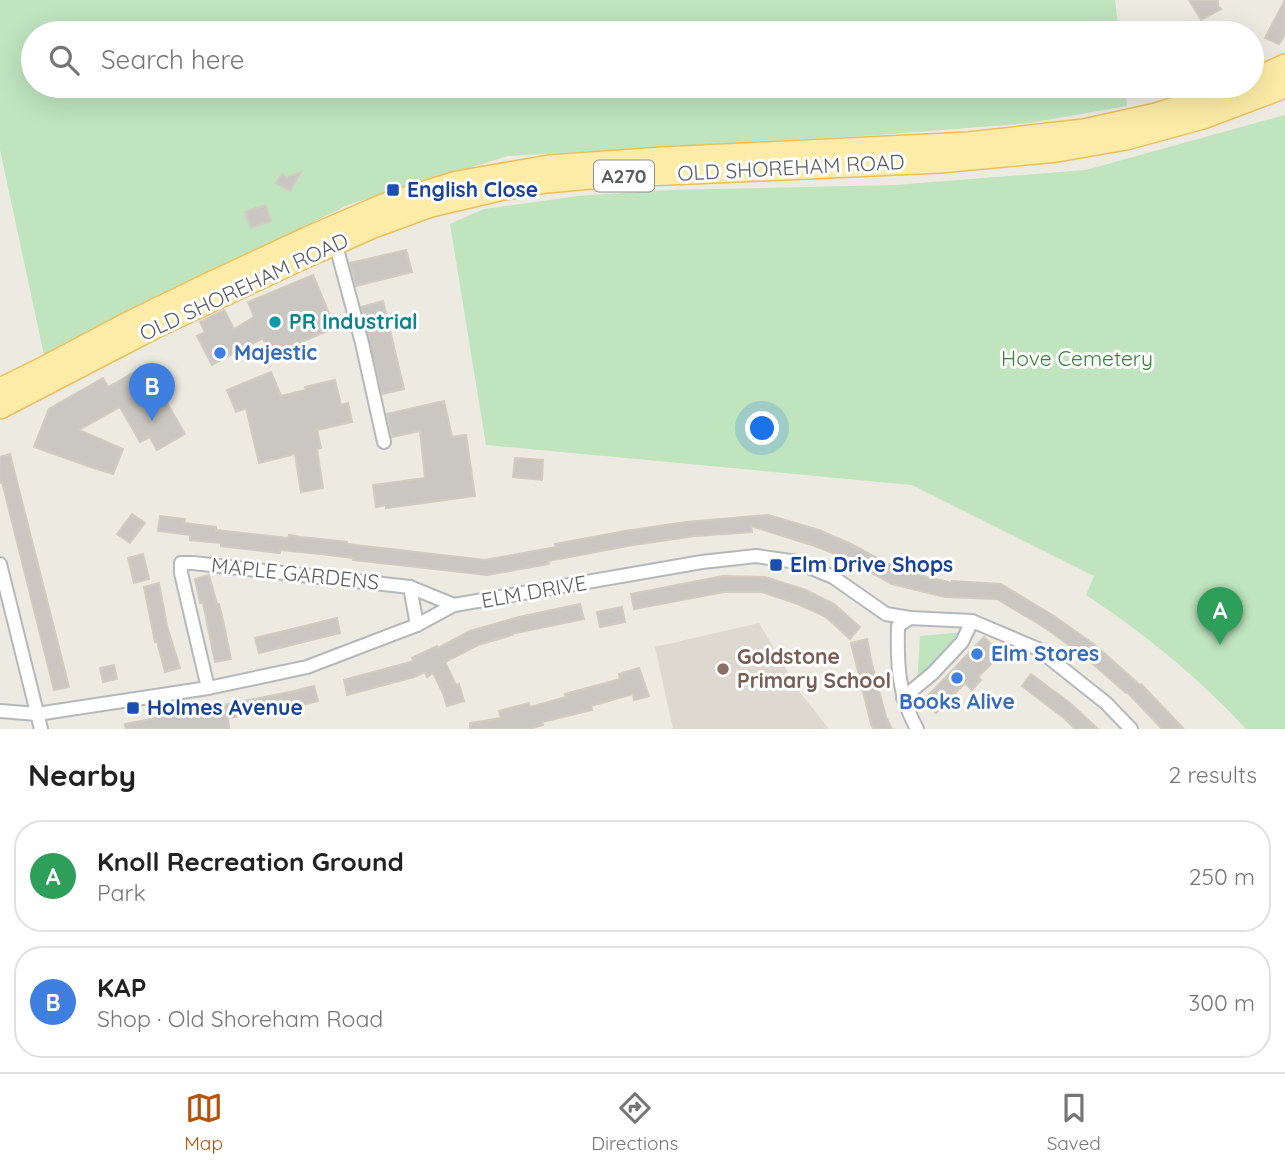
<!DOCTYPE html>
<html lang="en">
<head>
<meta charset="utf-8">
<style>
  :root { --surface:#fff; --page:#f6f6f6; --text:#222; --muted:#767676; --line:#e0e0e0; --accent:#b45309 }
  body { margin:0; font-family:Quicksand,sans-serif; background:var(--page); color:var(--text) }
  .you { position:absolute; left:763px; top:429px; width:24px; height:24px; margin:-18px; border:5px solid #fff; border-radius:50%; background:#1a73e8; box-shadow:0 0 0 10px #1a73e833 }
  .badge { display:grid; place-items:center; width:46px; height:46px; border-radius:50%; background:var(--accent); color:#fff; font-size:23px; font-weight:700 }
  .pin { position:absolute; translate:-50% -58px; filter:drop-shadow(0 2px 4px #0008) }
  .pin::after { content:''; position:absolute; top:37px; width:24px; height:21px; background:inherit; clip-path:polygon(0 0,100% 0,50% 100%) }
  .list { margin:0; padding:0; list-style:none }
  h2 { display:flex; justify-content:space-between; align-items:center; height:91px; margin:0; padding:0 28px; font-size:30px }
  h2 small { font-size:23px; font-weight:400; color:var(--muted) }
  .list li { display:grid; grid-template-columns:46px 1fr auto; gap:21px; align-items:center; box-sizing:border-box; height:112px; margin:0 14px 14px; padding:0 14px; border:2px solid var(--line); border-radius:28px }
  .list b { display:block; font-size:26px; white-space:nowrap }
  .list p { margin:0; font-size:23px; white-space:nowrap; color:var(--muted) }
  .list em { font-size:23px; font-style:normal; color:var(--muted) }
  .icon { flex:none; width:38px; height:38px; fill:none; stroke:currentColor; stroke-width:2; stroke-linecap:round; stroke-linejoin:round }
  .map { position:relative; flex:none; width:1285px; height:729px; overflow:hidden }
  .search { position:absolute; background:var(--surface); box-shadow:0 7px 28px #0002; left:21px; right:21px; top:21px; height:77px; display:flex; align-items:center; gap:18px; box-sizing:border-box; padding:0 24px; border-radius:38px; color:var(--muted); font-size:26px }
  .sheet { height:343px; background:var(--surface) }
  nav { display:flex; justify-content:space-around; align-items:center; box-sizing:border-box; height:98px; border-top:2px solid var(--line); background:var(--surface); font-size:19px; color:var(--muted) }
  nav a { display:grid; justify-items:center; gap:4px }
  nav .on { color:var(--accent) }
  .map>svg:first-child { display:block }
  .education { fill:#ddd9d0 }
  .green { fill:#bfe4be }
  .building { fill:#cac6c1; stroke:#d1cbc0; stroke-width:2 }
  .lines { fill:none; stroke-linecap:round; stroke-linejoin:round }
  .minor-casing { stroke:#b4b8bc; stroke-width:16 }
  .primary-casing { stroke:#edbf5a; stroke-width:24 }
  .minor { stroke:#fff; stroke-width:12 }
  .primary { stroke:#fdeca7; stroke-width:21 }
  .transit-dot { fill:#1a4fb4; stroke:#fff; stroke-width:2.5 }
  .culture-dot { fill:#0f9aa8; stroke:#fff; stroke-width:2.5 }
  .shop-dot { fill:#3f7fe0; stroke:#fff; stroke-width:2.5 }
  .education-dot { fill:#8d6e63; stroke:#fff; stroke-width:2.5 }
  .labels { text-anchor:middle; stroke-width:6; stroke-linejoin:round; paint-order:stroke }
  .shield { fill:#fff; stroke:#8c8e91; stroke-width:2 }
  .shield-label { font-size:19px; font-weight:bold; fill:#5a5e62 }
  .street-label { font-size:21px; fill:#5a5e62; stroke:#fff }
  .transit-label { font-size:21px; font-weight:bold; fill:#164399; stroke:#fff; text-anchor:start }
  .culture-label { font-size:21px; font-weight:bold; fill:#0d838f; stroke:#fff; text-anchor:start }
  .shop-label { font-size:21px; font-weight:bold; fill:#366cbe; stroke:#fff; text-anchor:start }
  .park-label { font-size:21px; fill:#378438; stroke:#fff }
  .education-label { font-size:21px; font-weight:bold; fill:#785e54; stroke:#fff; text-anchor:start }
</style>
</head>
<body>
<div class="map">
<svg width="1285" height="729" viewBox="0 0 1285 729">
  <rect width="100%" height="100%" fill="#edeae2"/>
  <polygon class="education" points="759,623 799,691 829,729 673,729 655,647"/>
  <g class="green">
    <polygon points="0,0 1115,0 1119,33 33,33 33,86 1125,86 1127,106 1029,123 879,135 508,156 350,204 44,355 0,150"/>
    <path d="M1285 115V729H1246C1198 677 1144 633 1086 595L1094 576 912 485 486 445 450 224 484 209 578 196 670 190 896 185 1086 170Z"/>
    <polygon points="965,632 917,685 920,636"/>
  </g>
  <g class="building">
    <polygon points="1189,0 1218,0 1218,6 1221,9 1201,20"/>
    <polygon points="1285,0 1285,35 1279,44 1265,38"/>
    <polygon points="301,172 290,191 276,183 282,174 287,177"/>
    <polygon points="265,205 271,221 251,228 245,212"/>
    <polygon points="406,250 412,272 356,286 350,263"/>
    <polygon points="313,275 335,328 270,355 263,338 212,365 197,336 205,332 200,322 224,310 234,329 254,317 248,302"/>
    <polygon points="383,301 404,389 382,394 361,307"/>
    <polygon points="145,366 185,434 157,450 150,437 140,442 120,407 79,430 123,449 113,474 88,466 34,447 49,409 103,378 108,387"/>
    <polygon points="271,372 281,396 306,390 305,387 335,380 341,405 348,403 352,422 317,430 321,448 317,449 323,488 301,492 295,454 259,463 246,408 236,412 227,390"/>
    <polygon points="444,401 452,437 466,435 475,496 386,508 386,505 376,507 373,485 425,478 420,431 392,437 387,414"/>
    <polygon points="10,454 69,687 54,690 2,482 0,483 0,457"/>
    <polygon points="515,458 543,460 542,480 513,477"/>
    <polygon points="132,514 145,523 130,543 117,534"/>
    <polygon points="768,515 819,530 851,544 899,570 952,583 952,581 1001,584 1054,616 1095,645 1140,685 1141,684 1184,729 1162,729 1127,692 1126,693 1086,658 1047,629 997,599 945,597 892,584 845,558 815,546 751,526 752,532 695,536 633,545 548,561 549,564 487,575 353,560 354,558 320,554 280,550 280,553 221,546 221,543 190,540 190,535 158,531 160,516 185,519 184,523 216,527 216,530 288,538 289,535 301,537 347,542 347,544 485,560 556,547 555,544 625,531 686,522"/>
    <polygon points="143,554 149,579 134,583 128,558"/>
    <polygon points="209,575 217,604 219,604 222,616 231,659 215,662 203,603 200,603 195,579"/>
    <polygon points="723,576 765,577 806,590 834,604 860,627 850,639 826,617 798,604 762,592 724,592 634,609 631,594"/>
    <polygon points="159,583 167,626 180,668 165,672 157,641 155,642 144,587"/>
    <polygon points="580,604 584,619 511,634 512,635 478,645 445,662 456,685 459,684 464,701 447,706 442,691 433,673 427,677 425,672 414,677 347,695 344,680 414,661 412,658 437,646 438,648 470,631 519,617"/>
    <polygon points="622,607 625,622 600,627 597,612"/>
    <polygon points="337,618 340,633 259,653 255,638"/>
    <polygon points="984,637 1001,654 978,677 981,680 972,690 965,683 936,713 923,701"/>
    <polygon points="867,639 872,664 886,717 892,729 874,729 871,724 851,643"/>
    <polygon points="114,665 117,679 103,682 100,668"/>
    <polygon points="639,668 649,696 634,700 633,694 591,706 592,710 542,722 543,725 528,729 470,729 470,723 501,718 499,711 529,703 530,707 566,697 565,694 620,679 619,674"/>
    <polygon points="1031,674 1070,703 1098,729 1075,729 1064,718 1022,686"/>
    <polygon points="314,686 318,701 287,709 228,718 229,728 223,729 126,729 125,724 290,692"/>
  </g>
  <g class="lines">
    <defs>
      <g id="minor">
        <polyline points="334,238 362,343 384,442"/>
        <polyline points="0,564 41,729"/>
        <polyline points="410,587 417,625"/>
        <path d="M910 618 898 626C897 664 898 695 917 729"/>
        <polyline points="208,688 181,573 181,563 193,563 410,587 454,605"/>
        <polyline points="903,698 933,673 962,642 972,621"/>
        <polyline points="0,711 37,714 208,688 307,667 417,625 454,605 702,562 756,556 797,562 833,577 886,614 910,618 972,621 1038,649 1106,703 1131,729"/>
      </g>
      <g id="primary">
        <polyline points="1252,80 1285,65"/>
        <polyline points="0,389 37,371 124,325 208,284 307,238 383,205 457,182 549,166 663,158 969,143 1084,130 1156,114 1219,94 1238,86"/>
        <polyline points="0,408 154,328 297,261 371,228 431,206 499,190 547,182 601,177 940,162 1057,151 1126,139 1203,118 1285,87"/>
      </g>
    </defs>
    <use href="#minor" class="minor-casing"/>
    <use href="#primary" class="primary-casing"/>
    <use href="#minor" class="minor"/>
    <use href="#primary" class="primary"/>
  </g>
  <g class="transit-dot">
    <rect x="386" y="183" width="14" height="14" rx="3.5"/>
    <rect x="769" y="558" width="14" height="14" rx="3.5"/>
    <rect x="126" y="701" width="14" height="14" rx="3.5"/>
  </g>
  <circle class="culture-dot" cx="275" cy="322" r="7"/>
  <g class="shop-dot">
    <circle cx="220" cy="353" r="7"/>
    <circle cx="977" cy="654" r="7"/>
    <circle cx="957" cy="678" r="7"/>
  </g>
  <circle class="education-dot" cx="723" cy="669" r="7"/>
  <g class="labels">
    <rect class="shield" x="594" y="160.5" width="60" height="31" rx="5"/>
    <g class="shield-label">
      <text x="624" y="183">A270</text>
    </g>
    <g class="street-label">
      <text transform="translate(791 168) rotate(-3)" y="7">OLD SHOREHAM ROAD</text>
      <text transform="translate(244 287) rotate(-25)" y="7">OLD SHOREHAM ROAD</text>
      <text transform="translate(295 574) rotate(6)" y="7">MAPLE GARDENS</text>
      <text transform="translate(534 592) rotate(-10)" y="7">ELM DRIVE</text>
    </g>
    <g class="transit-label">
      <text x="407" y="197">English Close</text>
      <text x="790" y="572">Elm Drive Shops</text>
      <text x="147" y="715">Holmes Avenue</text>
    </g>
    <g class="culture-label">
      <text x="289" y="329">PR Industrial</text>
    </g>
    <g class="shop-label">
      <text x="234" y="360">Majestic</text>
      <text x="991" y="661">Elm Stores</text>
      <text x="957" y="709" text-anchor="middle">Books Alive</text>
    </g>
    <g class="park-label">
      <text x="1077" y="366">Hove Cemetery</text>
    </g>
    <g class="education-label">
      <text x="737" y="664">Goldstone<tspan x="737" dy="24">Primary School</tspan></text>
    </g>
  </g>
</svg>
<div class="you"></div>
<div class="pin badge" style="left:1220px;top:645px;background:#2e9e5b">A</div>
<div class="pin badge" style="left:152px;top:421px;background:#3f7fe0">B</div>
<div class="search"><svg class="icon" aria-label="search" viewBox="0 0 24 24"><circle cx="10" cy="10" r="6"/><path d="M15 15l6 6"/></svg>Search here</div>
</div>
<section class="sheet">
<h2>Nearby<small>2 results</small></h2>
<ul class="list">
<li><span class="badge" style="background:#2e9e5b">A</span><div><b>Knoll Recreation Ground</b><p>Park</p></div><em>250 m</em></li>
<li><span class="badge" style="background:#3f7fe0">B</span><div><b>KAP</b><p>Shop · Old Shoreham Road</p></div><em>300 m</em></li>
</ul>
</section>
<nav>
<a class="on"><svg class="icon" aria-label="map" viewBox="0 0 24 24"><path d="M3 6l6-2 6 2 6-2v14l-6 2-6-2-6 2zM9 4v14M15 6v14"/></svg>Map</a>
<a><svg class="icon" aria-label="directions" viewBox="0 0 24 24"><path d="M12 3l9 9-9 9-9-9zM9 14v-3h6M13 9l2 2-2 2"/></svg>Directions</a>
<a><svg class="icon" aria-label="saved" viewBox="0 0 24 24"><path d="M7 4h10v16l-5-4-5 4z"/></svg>Saved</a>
</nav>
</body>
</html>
